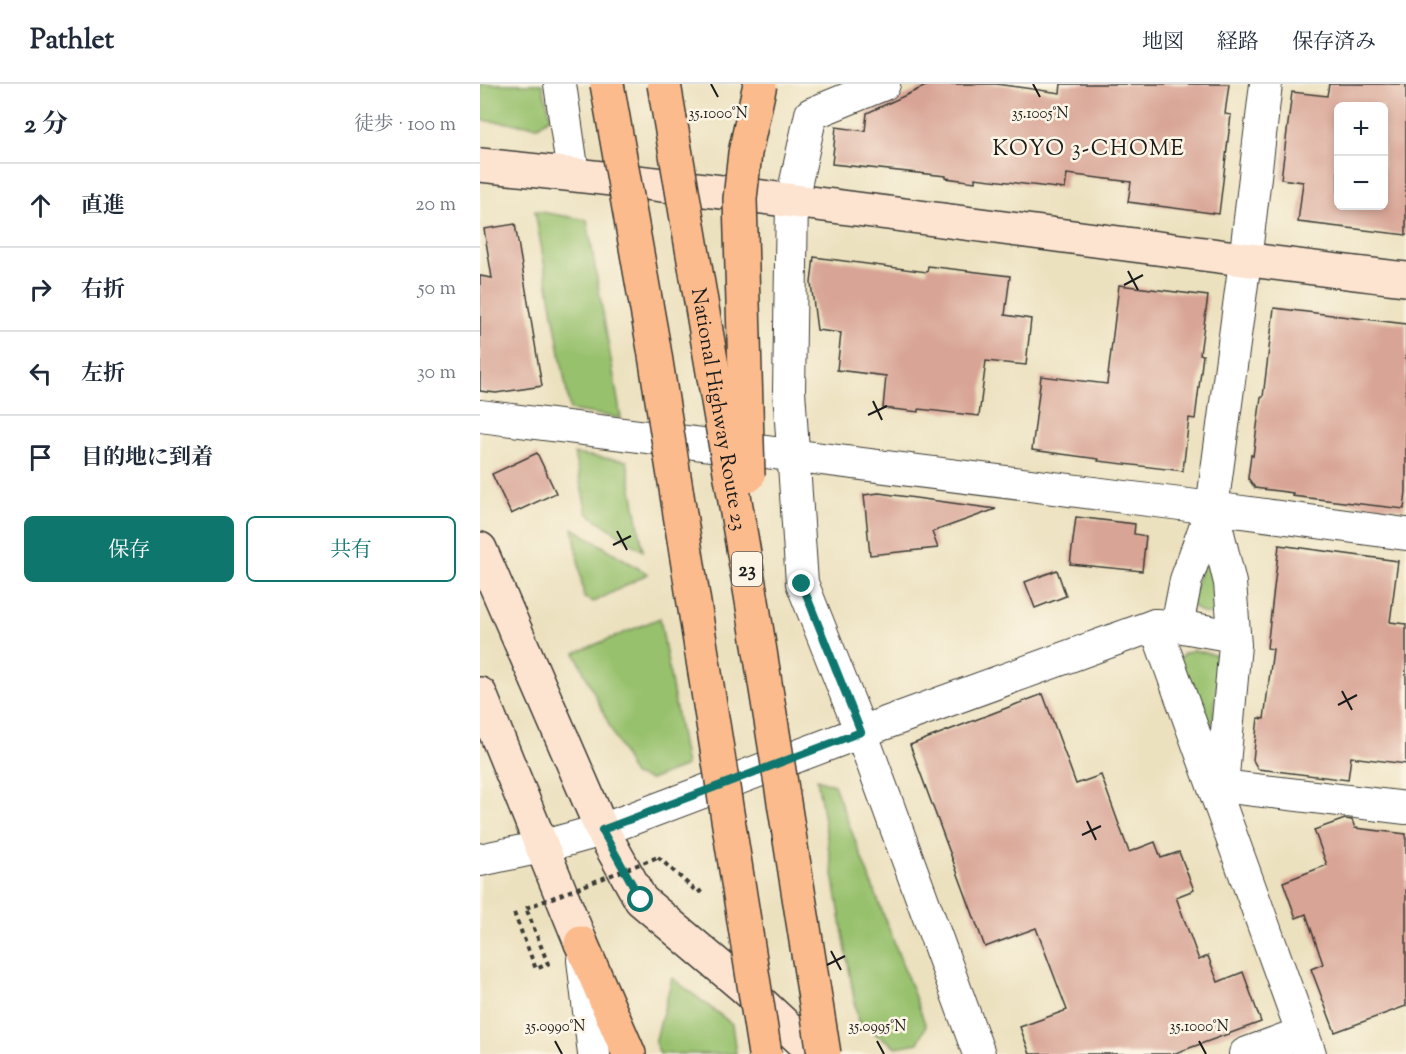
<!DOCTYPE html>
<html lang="ja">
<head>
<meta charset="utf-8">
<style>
  :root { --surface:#fff; --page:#f6f6f7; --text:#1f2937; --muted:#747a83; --line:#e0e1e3; --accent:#0f766e }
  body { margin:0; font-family:"Sorts Mill Goudy","Noto Serif JP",serif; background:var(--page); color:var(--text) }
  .controls { position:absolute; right:18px; top:18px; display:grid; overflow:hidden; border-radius:9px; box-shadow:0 3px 9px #0003 }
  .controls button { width:54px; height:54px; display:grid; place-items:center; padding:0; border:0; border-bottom:2px solid var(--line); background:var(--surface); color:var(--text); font:30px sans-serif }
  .stop { position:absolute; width:18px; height:18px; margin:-14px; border:4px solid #0f766e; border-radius:50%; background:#fff }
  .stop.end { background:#0f766e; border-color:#fff; box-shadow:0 2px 6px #0008 }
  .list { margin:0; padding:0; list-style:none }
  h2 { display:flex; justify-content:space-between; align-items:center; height:78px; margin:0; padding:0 24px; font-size:26px }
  h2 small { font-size:20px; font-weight:400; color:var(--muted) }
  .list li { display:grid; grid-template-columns:39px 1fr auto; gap:18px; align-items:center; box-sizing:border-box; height:84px; padding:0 24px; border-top:2px solid var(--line) }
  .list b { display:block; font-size:22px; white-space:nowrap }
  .list em { font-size:20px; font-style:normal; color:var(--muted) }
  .actions { display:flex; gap:12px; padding:18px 24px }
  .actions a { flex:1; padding:14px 0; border:2px solid var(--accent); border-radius:9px; text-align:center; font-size:21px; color:var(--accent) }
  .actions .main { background:var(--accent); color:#fff }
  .icon { flex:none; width:33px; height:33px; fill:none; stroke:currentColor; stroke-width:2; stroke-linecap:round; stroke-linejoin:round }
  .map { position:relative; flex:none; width:926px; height:970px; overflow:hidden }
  header { display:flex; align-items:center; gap:36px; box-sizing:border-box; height:84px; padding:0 30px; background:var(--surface); border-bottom:2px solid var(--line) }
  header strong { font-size:28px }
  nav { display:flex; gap:33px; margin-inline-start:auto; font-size:21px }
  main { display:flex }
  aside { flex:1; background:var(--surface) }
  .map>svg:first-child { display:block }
  .green { fill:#98c16d; stroke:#5a6e44; stroke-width:1.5 }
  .building { fill:#d8a495; fill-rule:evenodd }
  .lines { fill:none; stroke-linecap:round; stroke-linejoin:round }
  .street-casing { stroke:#3b3a34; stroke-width:34 }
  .secondary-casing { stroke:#3b3a34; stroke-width:36 }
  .highway-casing { stroke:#3b3a34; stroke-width:36 }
  .path { stroke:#3b3a34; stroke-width:4; stroke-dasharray:4.5 4.5; stroke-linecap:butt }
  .street { stroke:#fff; stroke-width:32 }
  .secondary { stroke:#fde4d1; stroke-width:33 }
  .highway { stroke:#fbbb8c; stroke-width:33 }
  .highway-bridge-casing { stroke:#3b3a34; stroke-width:36; stroke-linecap:butt }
  .path-bridge { stroke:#3b3a34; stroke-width:4; stroke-dasharray:4.5 4.5; stroke-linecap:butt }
  .highway-bridge { stroke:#fbbb8c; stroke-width:33 }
  .route { stroke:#0f766e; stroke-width:8 }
  .ticks { fill:none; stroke:#1c1c1c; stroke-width:2 }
  .labels { text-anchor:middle; stroke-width:5; stroke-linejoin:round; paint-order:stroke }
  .shield { fill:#fcf5e5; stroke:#5f5d58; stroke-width:1.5 }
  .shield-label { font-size:20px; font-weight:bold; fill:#1c1c1c }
  .street-label { font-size:21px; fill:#1c1c1c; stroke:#fcf5e5 }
  .neighbourhood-label { font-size:22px; letter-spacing:1.5px; fill:#1c1c1c; stroke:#fcf5e5 }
  .ticks-label { font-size:15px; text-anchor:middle; fill:#1c1c1c; stroke:#fcf5e5; stroke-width:5; stroke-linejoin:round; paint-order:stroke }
</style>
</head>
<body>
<header>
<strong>Pathlet</strong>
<nav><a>地図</a><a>経路</a><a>保存済み</a></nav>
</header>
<main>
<aside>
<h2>2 分<small>徒歩 · 100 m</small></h2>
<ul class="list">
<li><svg class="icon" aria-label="ahead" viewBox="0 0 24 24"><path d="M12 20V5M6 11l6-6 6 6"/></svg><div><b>直進</b></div><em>20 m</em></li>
<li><svg class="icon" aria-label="right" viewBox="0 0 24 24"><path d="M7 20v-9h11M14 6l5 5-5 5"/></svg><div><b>右折</b></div><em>50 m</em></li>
<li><svg class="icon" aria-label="left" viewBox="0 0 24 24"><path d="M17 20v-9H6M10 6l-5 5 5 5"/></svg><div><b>左折</b></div><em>30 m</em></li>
<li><svg class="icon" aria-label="arrive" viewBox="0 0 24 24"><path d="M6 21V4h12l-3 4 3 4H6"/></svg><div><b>目的地に到着</b></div></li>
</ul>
<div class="actions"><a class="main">保存</a><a>共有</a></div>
</aside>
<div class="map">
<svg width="926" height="970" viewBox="0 0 926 970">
  <rect width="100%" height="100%" fill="#fcf5e5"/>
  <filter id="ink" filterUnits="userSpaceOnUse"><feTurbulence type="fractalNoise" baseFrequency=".0167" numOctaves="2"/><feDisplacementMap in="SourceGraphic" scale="12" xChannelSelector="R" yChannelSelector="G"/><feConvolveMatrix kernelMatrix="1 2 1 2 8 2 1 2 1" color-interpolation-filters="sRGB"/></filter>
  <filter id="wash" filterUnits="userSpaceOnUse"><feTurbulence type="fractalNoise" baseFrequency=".008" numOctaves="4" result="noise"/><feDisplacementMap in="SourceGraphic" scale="24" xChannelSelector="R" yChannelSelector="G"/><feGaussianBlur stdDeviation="1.35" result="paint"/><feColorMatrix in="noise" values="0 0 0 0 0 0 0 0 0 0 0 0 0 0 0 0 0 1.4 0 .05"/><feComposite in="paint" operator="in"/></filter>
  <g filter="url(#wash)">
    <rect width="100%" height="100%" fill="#ece1bf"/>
    <g class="green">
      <polygon points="0,0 62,0 71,33 58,42 0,36"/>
      <polygon points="55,127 107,136 141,334 90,326"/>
      <polygon points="94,370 147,377 163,467 107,429"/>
      <polygon points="93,444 168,490 114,518 104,514"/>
      <path d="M733 450 743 526C727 532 722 532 710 519Z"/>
      <polygon points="180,534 206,682 170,696 153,691 95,569"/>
      <polygon points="713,566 735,571 740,580 729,665 699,578 703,570"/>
      <polygon points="337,695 354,701 446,942 438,959 416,963 378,938"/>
      <polygon points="192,894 252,940 256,970 180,970 175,959"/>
    </g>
    <g id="blocks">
      <g class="building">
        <polygon points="450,0 516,0 580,9 581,0 749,0 745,30 751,31 739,130 648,118 651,98 587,90 585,105 495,94 495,98 466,94 466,92 352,80 356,43 385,47 387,29"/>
        <path d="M849 0H926V151L818 138 823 98 801 95 812 8 847 12ZM858 22H903V122H858Z"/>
        <polygon points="35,140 62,302 16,309 0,307 0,192 12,194 4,145"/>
        <polygon points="334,173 447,188 448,182 530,192 525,231 551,235 546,281 506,277 499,332 439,325 439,328 403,324 406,292 357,286 361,249 337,246 331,199"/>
        <polygon points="639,201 728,212 720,270 723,271 715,335 709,334 703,387 618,377 619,375 552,366 561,292 627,300"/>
        <polygon points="794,224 926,240 926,407 924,425 812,412 813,409 775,404 768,394 771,371 773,372 781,313 783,313"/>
        <polygon points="57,369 76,409 31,430 12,390"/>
        <polygon points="399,409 516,425 452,448 458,464 390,471 384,411"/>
        <polygon points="596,433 655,440 654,450 666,452 662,487 590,480"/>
        <polygon points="799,461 918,477 910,538 926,540 926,680 871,673 868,696 778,685 773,676 778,634 784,635 793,565 787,564"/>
        <polygon points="577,486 586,512 555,524 545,498"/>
        <polygon points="563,610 596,700 621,691 649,768 675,758 681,774 699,768 714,806 696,813 719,876 728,872 738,898 763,888 781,938 693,970 550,970 540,943 587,926 556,844 505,863 430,661"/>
        <polygon points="865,735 872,736 875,744 926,750 926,922 855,948 831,885 843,880 826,830 816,834 803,798 847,781 834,746"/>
      </g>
    </g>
  </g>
  <g filter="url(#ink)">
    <use href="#blocks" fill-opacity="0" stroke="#3b3a34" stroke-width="1.5"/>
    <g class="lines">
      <defs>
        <g id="street">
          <polyline points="80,0 93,90"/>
          <polyline points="404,0 331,30 312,116 309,307 322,499 381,648 499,970"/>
          <polyline points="0,332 732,424 926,450"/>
          <polyline points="732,424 750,499 755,561 742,702"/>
          <polyline points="675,541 830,970"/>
          <polyline points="697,542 754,552"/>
          <polyline points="733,701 926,724"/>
          <polyline points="0,776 61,763 122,746 381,648 675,541 697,542 706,496 732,424 765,177 786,0"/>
          <polyline points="103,876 114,970"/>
          <polyline points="765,970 822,949"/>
        </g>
        <g id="secondary">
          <path d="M0 81C310 112 617 159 926 195"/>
          <polyline points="0,465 122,746 161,816 265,904 336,970"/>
          <polyline points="0,610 101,859"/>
        </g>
        <polyline id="highway" points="101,859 149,970"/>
      </defs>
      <use href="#street" class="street-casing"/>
      <use href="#secondary" class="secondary-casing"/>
      <use href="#highway" class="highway-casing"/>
      <g class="path">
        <polyline points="178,773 218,809 223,805"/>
        <polyline points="34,829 56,885 68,880 46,824"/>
      </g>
      <use href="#street" class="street"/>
      <use href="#secondary" class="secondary"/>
      <use href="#highway" class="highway"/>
      <defs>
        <g id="highway-bridge">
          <polyline points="127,0 174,265 285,970"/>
          <path id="s1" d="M184 0 272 517 344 970"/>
          <polyline points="268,392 260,115 265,69 280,0"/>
        </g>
      </defs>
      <use href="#highway-bridge" class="highway-bridge-casing"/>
      <polyline class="path-bridge" points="46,824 178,773"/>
      <use href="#highway-bridge" class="highway-bridge"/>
    </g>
  </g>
  <g class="lines" filter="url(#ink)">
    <polyline class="route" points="161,816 122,746 381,648 322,500"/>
  </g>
  <path class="ticks" d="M231 0 238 13M553 0 560 13M648 187 658 206M644 201 663 191M393 317 402 336M388 331 407 322M137 447 147 466M133 461 151 452M862 607 872 626M858 621 877 611M607 737 616 756M602 751 621 742M351 867 361 886M347 881 365 872M75 957 82 970M397 957 404 970M719 957 726 970"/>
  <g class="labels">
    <rect class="shield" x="252" y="468" width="30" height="34" rx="4.5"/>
    <g class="shield-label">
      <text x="267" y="492">23</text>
    </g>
    <g class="street-label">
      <text dy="7" stroke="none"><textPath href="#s1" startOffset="330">National Highway Route 23</textPath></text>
    </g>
    <g class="neighbourhood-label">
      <text x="609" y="71">KOYO 3-CHOME</text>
    </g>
  </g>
  <g class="ticks-label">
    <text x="238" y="34">35.1000°N</text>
    <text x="560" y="34">35.1005°N</text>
    <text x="75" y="947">35.0990°N</text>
    <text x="397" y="947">35.0995°N</text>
    <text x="719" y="947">35.1000°N</text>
  </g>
</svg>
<div class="controls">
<button>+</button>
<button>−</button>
</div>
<div class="stop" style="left:161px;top:816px"></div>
<div class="stop end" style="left:322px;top:500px"></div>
</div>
</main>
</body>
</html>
